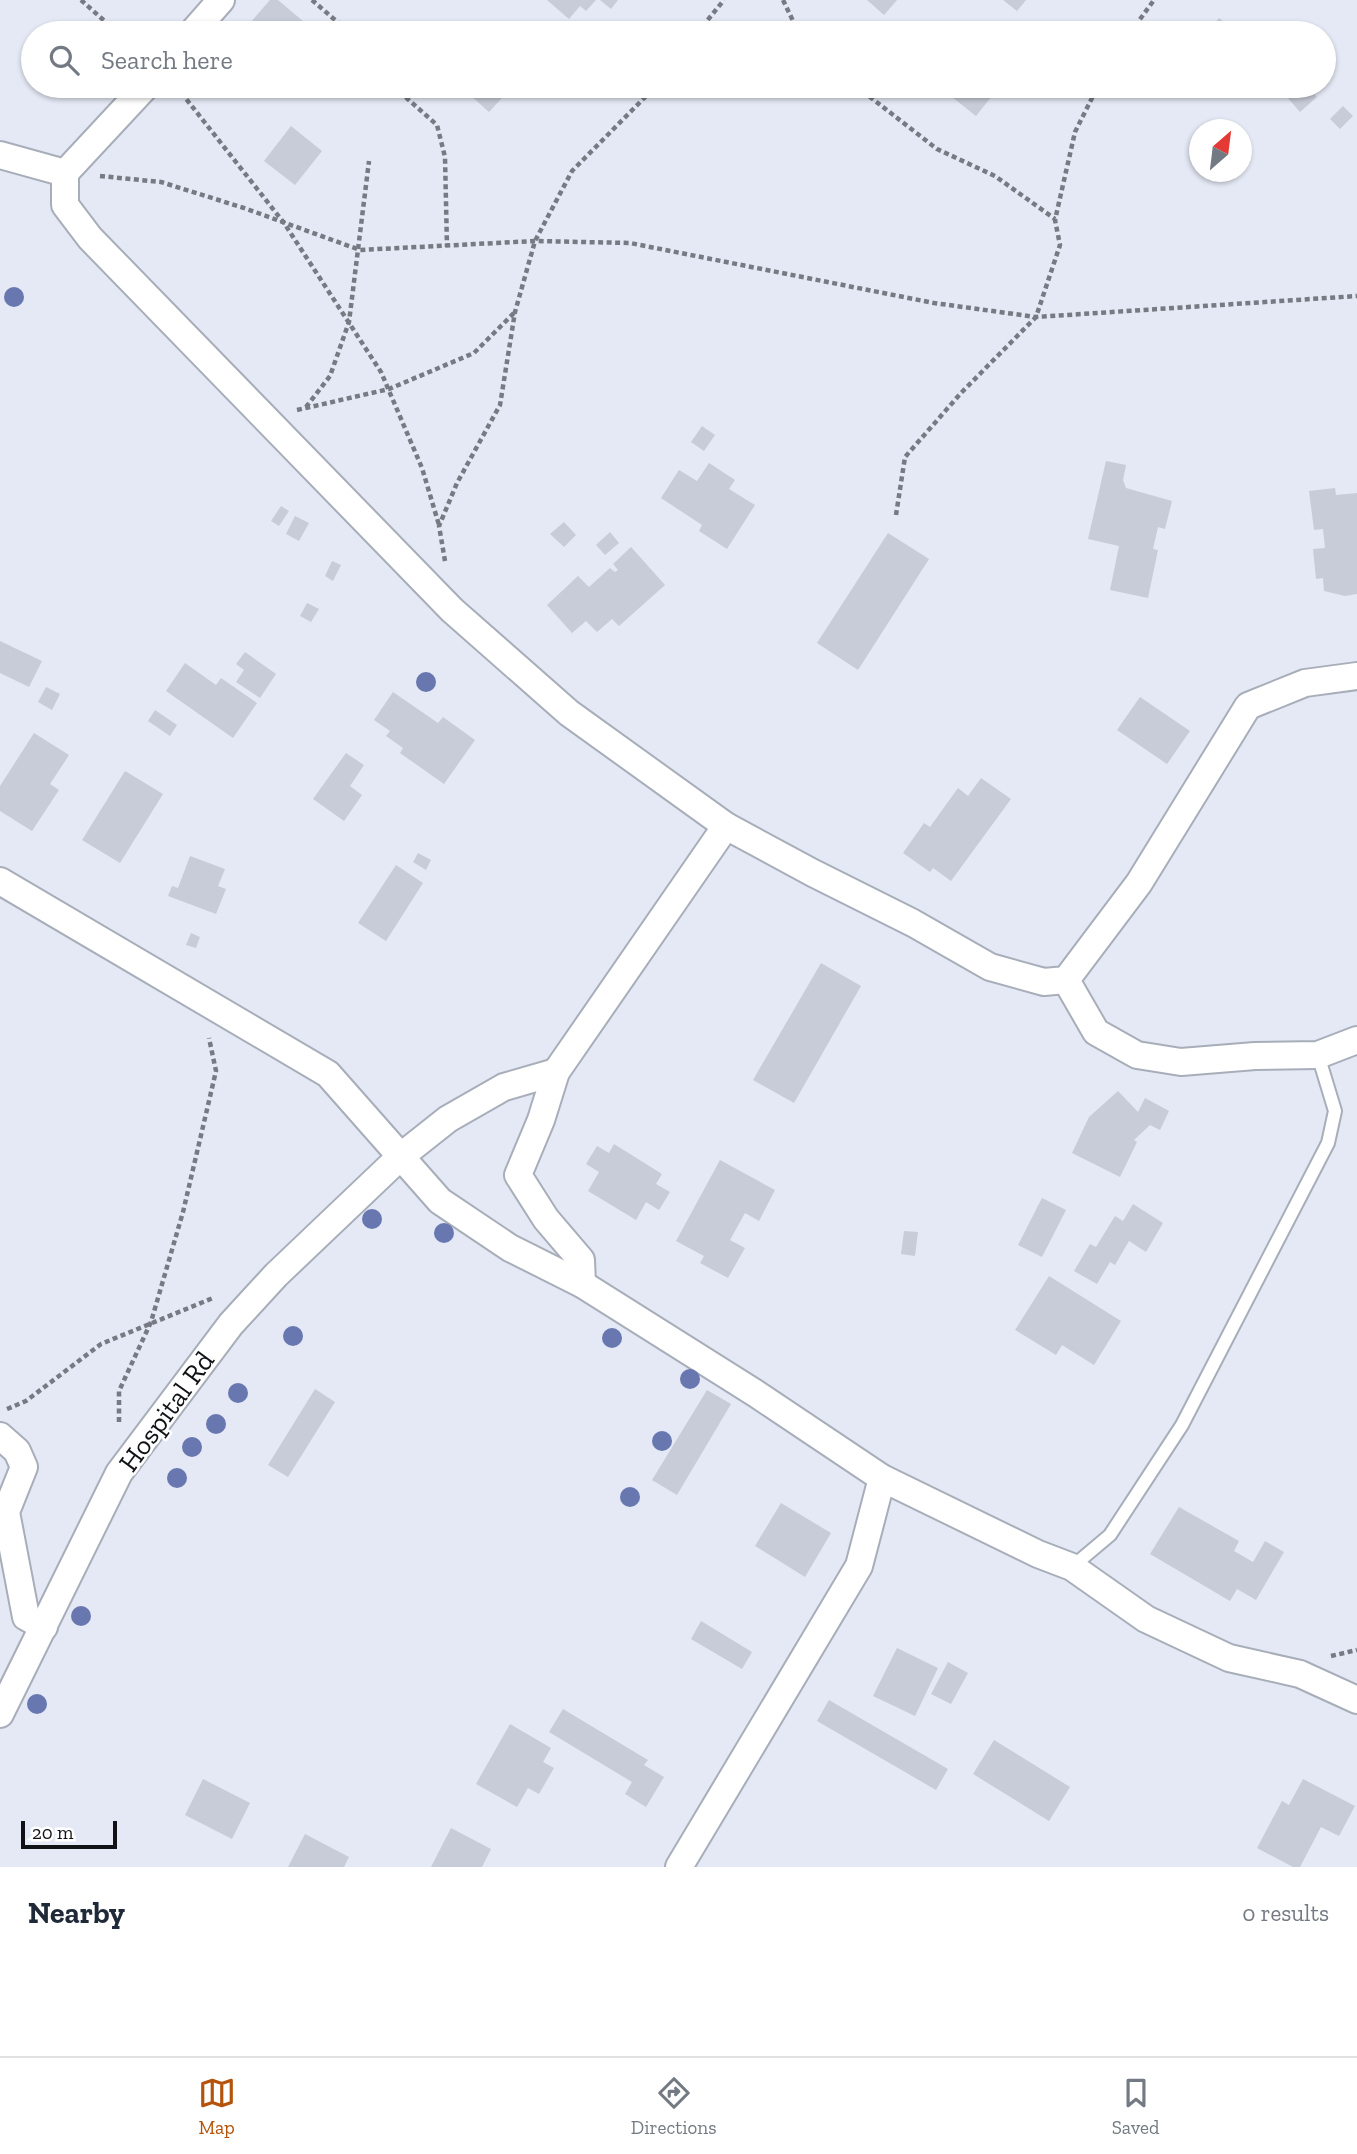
<!DOCTYPE html>
<html lang="en">
<head>
<meta charset="utf-8">
<style>
  :root { --surface:#fff; --page:#f2f2f3; --text:#1f2937; --muted:#747a83; --line:#e0e1e3; --accent:#b45309 }
  body { margin:0; font-family:"Zilla Slab",serif; background:var(--page); color:var(--text) }
  .compass { position:absolute; left:1189px; top:119px; width:63px; height:63px; border-radius:50%; background:var(--surface); box-shadow:0 2px 5px #0004; rotate:28deg }
  .scale { position:absolute; left:21px; bottom:18px; width:96px; box-sizing:border-box; padding-left:7px; border:4px solid #101216; border-top:0; font-size:19px; line-height:24px; white-space:nowrap; color:#101216; -webkit-text-stroke:5px #fff; paint-order:stroke }
  .list { margin:0; padding:0; list-style:none }
  h2 { display:flex; justify-content:space-between; align-items:center; height:91px; margin:0; padding:0 28px; font-size:30px }
  h2 small { font-size:23px; font-weight:400; color:var(--muted) }
  .icon { flex:none; width:38px; height:38px; fill:none; stroke:currentColor; stroke-width:2; stroke-linecap:round; stroke-linejoin:round }
  .map { position:relative; flex:none; width:1357px; height:1867px; overflow:hidden }
  .search { position:absolute; background:var(--surface); box-shadow:0 2px 5px #0004; left:21px; right:21px; top:21px; height:77px; display:flex; align-items:center; gap:18px; box-sizing:border-box; padding:0 24px; border-radius:38px; color:var(--muted); font-size:26px }
  .sheet { height:189px; background:var(--surface) }
  nav { display:flex; justify-content:space-around; align-items:center; box-sizing:border-box; height:98px; border-top:2px solid var(--line); background:var(--surface); font-size:19px; color:var(--muted) }
  nav a { display:grid; justify-items:center; gap:4px }
  nav .on { color:var(--accent) }
  .map>svg:first-child { display:block }
  .building { fill:#c7ccd8 }
  .lines { fill:none; stroke-linecap:round; stroke-linejoin:round }
  .service-casing { stroke:#a8aeb9; stroke-width:16 }
  .minor-casing { stroke:#a8aeb9; stroke-width:30 }
  .path { stroke:#777a82; stroke-width:4.5; stroke-dasharray:5 3.5; stroke-linecap:butt }
  .service { stroke:#fff; stroke-width:12 }
  .minor { stroke:#fff; stroke-width:26 }
  .tree { fill:#6977b0 }
  .labels { text-anchor:middle; stroke-width:5; stroke-linejoin:round; paint-order:stroke }
  .street-label { font-size:28px; fill:#101216; stroke:#fff }
</style>
</head>
<body>
<div class="map">
<svg width="1357" height="1867" viewBox="0 0 1357 1867">
  <rect width="100%" height="100%" fill="#e4e9f5"/>
  <g class="building">
    <polygon points="270,0 278,0 317,33 241,33"/>
    <polygon points="547,0 596,0 586,11 580,6 569,19"/>
    <polygon points="600,0 618,0 611,9"/>
    <polygon points="867,0 897,0 884,15"/>
    <polygon points="1003,0 1026,0 1017,11"/>
    <polygon points="1219,18 1237,33 1207,33"/>
    <polygon points="297,86 315,86 307,95"/>
    <polygon points="460,86 513,86 489,112"/>
    <polygon points="938,86 1000,86 976,116"/>
    <polygon points="1300,86 1307,86 1317,97 1300,112 1287,97"/>
    <polygon points="1343,106 1353,116 1340,129 1330,119"/>
    <polygon points="291,126 322,151 295,185 264,161"/>
    <polygon points="702,426 715,435 704,451 691,442"/>
    <polygon points="1106,461 1126,465 1123,480 1126,488 1172,501 1165,529 1158,527 1153,549 1158,550 1148,598 1110,590 1119,546 1088,539"/>
    <polygon points="709,463 735,480 729,489 755,505 727,549 699,531 702,525 661,498 679,470 697,481"/>
    <polygon points="1335,488 1336,495 1357,493 1357,594 1345,596 1324,591 1323,578 1316,579 1313,549 1325,548 1323,529 1314,530 1309,491"/>
    <polygon points="281,506 289,511 279,526 271,521"/>
    <polygon points="295,516 309,523 299,541 286,534"/>
    <polygon points="564,522 576,535 564,547 550,534"/>
    <polygon points="610,532 619,543 605,555 596,545"/>
    <polygon points="888,533 929,559 858,670 817,643"/>
    <polygon points="631,547 665,585 619,626 612,619 597,632 586,621 572,633 547,605 578,576 589,587 610,568 615,572 618,570 613,564"/>
    <polygon points="332,561 341,565 333,581 325,576"/>
    <polygon points="307,603 319,609 311,622 300,616"/>
    <polygon points="0,641 42,661 29,687 0,673"/>
    <polygon points="245,652 276,674 260,698 236,682 244,670 236,664"/>
    <polygon points="185,663 216,685 221,678 257,703 233,738 166,691"/>
    <polygon points="46,687 60,694 52,710 38,702"/>
    <polygon points="393,692 438,723 443,717 475,740 444,784 400,753 403,748 386,736 390,731 374,720"/>
    <polygon points="1140,697 1190,731 1167,764 1117,730"/>
    <polygon points="155,710 177,725 170,736 148,721"/>
    <polygon points="34,733 69,755 50,784 59,790 32,831 0,811 0,786"/>
    <polygon points="346,753 364,765 350,786 362,795 344,821 313,799"/>
    <polygon points="125,771 163,794 120,863 82,840"/>
    <polygon points="981,778 1011,799 951,881 933,868 930,872 903,853 924,823 930,827 958,788 968,796"/>
    <polygon points="418,853 431,860 426,870 413,862"/>
    <polygon points="190,856 225,869 218,886 226,889 216,914 168,896 172,886 178,888"/>
    <polygon points="396,865 423,883 386,941 358,923"/>
    <polygon points="191,933 200,937 196,948 186,945"/>
    <polygon points="821,963 861,986 794,1103 753,1080"/>
    <polygon points="1118,1091 1138,1112 1145,1098 1169,1111 1160,1130 1150,1125 1134,1140 1137,1142 1120,1177 1072,1153 1089,1117"/>
    <polygon points="614,1144 662,1174 656,1184 670,1192 659,1210 646,1202 636,1220 588,1191 599,1172 586,1164 597,1146 609,1153"/>
    <polygon points="720,1160 775,1190 759,1221 745,1213 730,1240 745,1248 728,1278 700,1263 704,1256 676,1241"/>
    <polygon points="1042,1198 1066,1210 1042,1257 1018,1245"/>
    <polygon points="1133,1204 1163,1223 1146,1252 1129,1241 1115,1265 1110,1262 1097,1284 1074,1271 1090,1244 1096,1247 1115,1216 1123,1221"/>
    <polygon points="904,1231 918,1232 915,1256 901,1254"/>
    <polygon points="1049,1276 1121,1321 1094,1365 1062,1345 1056,1355 1015,1330"/>
    <polygon points="315,1389 335,1402 288,1477 268,1465"/>
    <polygon points="707,1390 731,1404 677,1495 652,1480"/>
    <polygon points="781,1503 831,1533 805,1577 755,1546"/>
    <polygon points="1179,1507 1239,1541 1234,1551 1253,1562 1265,1541 1284,1552 1256,1600 1237,1589 1230,1601 1150,1554"/>
    <polygon points="701,1621 752,1652 742,1669 691,1639"/>
    <polygon points="897,1648 938,1668 915,1716 873,1696"/>
    <polygon points="948,1662 968,1673 951,1704 931,1694"/>
    <polygon points="829,1700 948,1769 936,1790 817,1721"/>
    <polygon points="563,1709 648,1760 644,1765 664,1777 646,1807 625,1794 632,1782 549,1732"/>
    <polygon points="510,1724 551,1748 543,1762 554,1768 539,1794 528,1788 517,1807 476,1784"/>
    <polygon points="994,1740 1070,1787 1049,1821 973,1774"/>
    <polygon points="203,1779 250,1803 232,1839 185,1815"/>
    <polygon points="1303,1779 1355,1806 1339,1836 1321,1827 1300,1867 1293,1867 1257,1848 1282,1801 1289,1805"/>
    <polygon points="451,1828 491,1849 482,1867 431,1867"/>
    <polygon points="305,1834 349,1857 344,1867 288,1867"/>
  </g>
  <g class="lines">
    <defs>
      <polyline id="service" points="1072,1567 1110,1535 1182,1425 1328,1143 1335,1111 1318,1055"/>
      <g id="minor">
        <polyline points="192,33 221,0"/>
        <polyline points="146,86 65,173 65,205 90,238 452,610 569,713 726,826 813,873 913,923 990,967 1044,982 1066,980 1139,883 1248,706 1305,683 1357,676"/>
        <polyline points="0,155 65,173"/>
        <polyline points="0,881 328,1074 440,1201 510,1248 582,1284 755,1393 882,1478 1038,1554 1072,1567 1146,1619 1229,1658 1300,1674 1357,1700"/>
        <polyline points="1066,980 1096,1032 1137,1055 1181,1062 1255,1056 1318,1055 1357,1040"/>
        <polyline points="582,1284 581,1260 546,1219 518,1175 541,1120 556,1072 726,826"/>
        <polyline points="0,1436 17,1451 24,1467 6,1512 26,1617 44,1627"/>
        <polyline points="0,1714 119,1473 231,1324 276,1275 400,1157 448,1119 504,1087 556,1072"/>
        <polyline points="679,1867 859,1566 882,1478"/>
      </g>
    </defs>
    <use href="#service" class="service-casing"/>
    <use href="#minor" class="minor-casing"/>
    <g class="path">
      <polyline points="81,0 118,33"/>
      <polyline points="312,0 350,33"/>
      <polyline points="783,0 794,23 804,33"/>
      <polyline points="697,33 724,0"/>
      <polyline points="1130,33 1154,0"/>
      <polyline points="176,86 284,223 381,372 422,468 439,525"/>
      <polyline points="393,86 437,125 445,157 447,247"/>
      <polyline points="856,86 937,149 995,176 1055,219"/>
      <polyline points="100,176 161,182 244,208 360,250 535,241 630,243 934,303 1036,317 1357,296"/>
      <polyline points="306,407 330,376 349,322 369,161"/>
      <polyline points="297,410 389,389 474,353 514,313"/>
      <polyline points="896,515 905,457 961,393 1036,317 1060,245 1055,220 1075,132 1098,86"/>
      <polyline points="445,561 439,526 457,483 500,405 515,312 535,241 572,171 656,86"/>
      <polyline points="7,1409 26,1401 101,1344 213,1298"/>
      <polyline points="119,1422 119,1391 151,1322 183,1212 216,1071 209,1038"/>
      <polyline points="1331,1656 1357,1650"/>
    </g>
    <use href="#service" class="service"/>
    <use href="#minor" class="minor"/>
  </g>
  <g class="tree">
    <circle cx="14" cy="297" r="10"/>
    <circle cx="426" cy="682" r="10"/>
    <circle cx="372" cy="1219" r="10"/>
    <circle cx="444" cy="1233" r="10"/>
    <circle cx="293" cy="1336" r="10"/>
    <circle cx="612" cy="1338" r="10"/>
    <circle cx="690" cy="1379" r="10"/>
    <circle cx="238" cy="1393" r="10"/>
    <circle cx="216" cy="1424" r="10"/>
    <circle cx="662" cy="1441" r="10"/>
    <circle cx="192" cy="1447" r="10"/>
    <circle cx="177" cy="1478" r="10"/>
    <circle cx="630" cy="1497" r="10"/>
    <circle cx="81" cy="1616" r="10"/>
    <circle cx="37" cy="1704" r="10"/>
  </g>
  <g class="labels">
    <g class="street-label">
      <text transform="translate(166 1411) rotate(-54)" y="10">Hospital Rd</text>
    </g>
  </g>
</svg>
<svg class="compass" viewBox="-18 -18 36 36"><path d="M0-13l5 13h-10z" fill="#e53935"/><path d="M0 13l5-13h-10z" fill="#747a83"/></svg>
<div class="scale">20 m</div>
<div class="search"><svg class="icon" aria-label="search" viewBox="0 0 24 24"><circle cx="10" cy="10" r="6"/><path d="M15 15l6 6"/></svg>Search here</div>
</div>
<section class="sheet">
<h2>Nearby<small>0 results</small></h2>
<ul class="list">
</ul>
</section>
<nav>
<a class="on"><svg class="icon" aria-label="map" viewBox="0 0 24 24"><path d="M3 6l6-2 6 2 6-2v14l-6 2-6-2-6 2zM9 4v14M15 6v14"/></svg>Map</a>
<a><svg class="icon" aria-label="directions" viewBox="0 0 24 24"><path d="M12 3l9 9-9 9-9-9zM9 14v-3h6M13 9l2 2-2 2"/></svg>Directions</a>
<a><svg class="icon" aria-label="saved" viewBox="0 0 24 24"><path d="M7 4h10v16l-5-4-5 4z"/></svg>Saved</a>
</nav>
</body>
</html>
